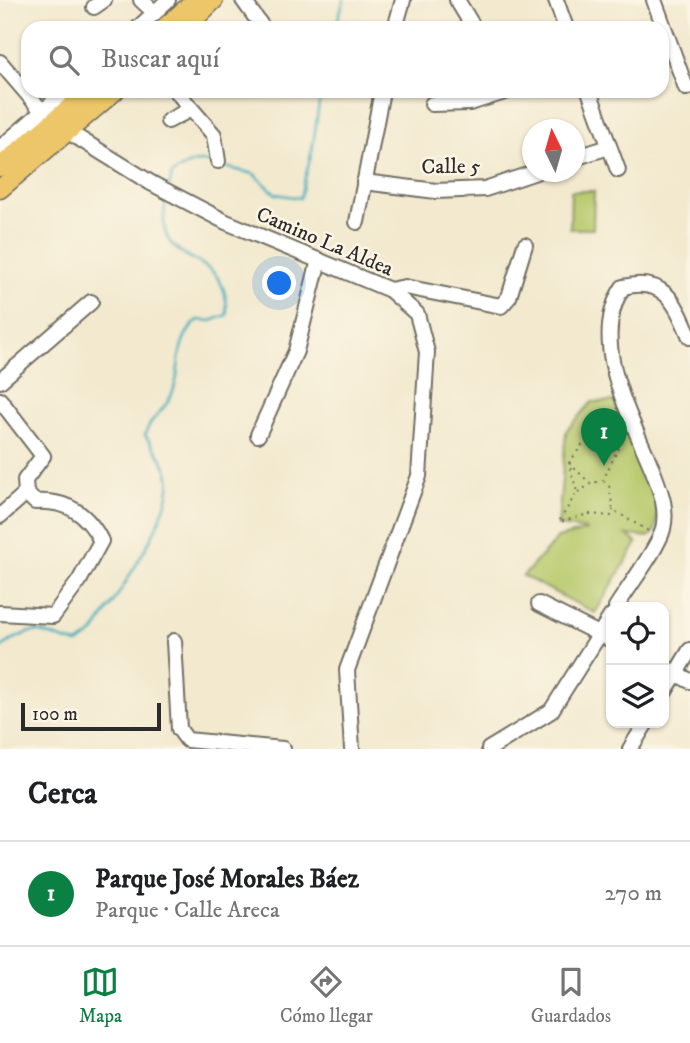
<!DOCTYPE html>
<html lang="es">
<head>
<meta charset="utf-8">
<style>
  :root { --surface:#fff; --page:#f2f2f2; --text:#202124; --muted:#757577; --line:#e0e0e0; --accent:#0b8043 }
  body { margin:0; font-family:"IM FELL DW Pica",serif; background:var(--page); color:var(--text) }
  .controls { position:absolute; right:21px; bottom:21px; display:grid; overflow:hidden; border-radius:14px; box-shadow:0 2px 5px #0004 }
  .controls button { width:63px; height:63px; display:grid; place-items:center; padding:0; border:0; border-bottom:2px solid var(--line); background:var(--surface); color:var(--text); font:35px sans-serif }
  .compass { position:absolute; left:522px; top:119px; width:63px; height:63px; border-radius:50%; background:var(--surface); box-shadow:0 2px 5px #0004; rotate:355deg }
  .scale { position:absolute; left:21px; bottom:18px; width:140px; box-sizing:border-box; padding-left:7px; border:4px solid #2b2b2b; border-top:0; font-size:19px; line-height:24px; white-space:nowrap; color:#2b2b2b; -webkit-text-stroke:5px #fcf5e5; paint-order:stroke }
  .you { position:absolute; left:280px; top:284px; width:24px; height:24px; margin:-18px; border:5px solid #fff; border-radius:50%; background:#1a73e8; box-shadow:0 0 0 10px #1a73e833 }
  .badge { display:grid; place-items:center; width:46px; height:46px; border-radius:50%; background:var(--accent); color:#fff; font-size:23px; font-weight:700 }
  .pin { position:absolute; translate:-50% -58px; filter:drop-shadow(0 2px 4px #0008) }
  .pin::after { content:''; position:absolute; top:37px; width:24px; height:21px; background:inherit; clip-path:polygon(0 0,100% 0,50% 100%) }
  .list { margin:0; padding:0; list-style:none }
  h2 { display:flex; justify-content:space-between; align-items:center; height:91px; margin:0; padding:0 28px; font-size:30px }
  h2 small { font-size:23px; font-weight:400; color:var(--muted) }
  .list li { display:grid; grid-template-columns:46px 1fr auto; gap:21px; align-items:center; box-sizing:border-box; height:105px; padding:0 28px; border-top:2px solid var(--line) }
  .list b { display:block; font-size:26px; white-space:nowrap }
  .list p { margin:0; font-size:23px; white-space:nowrap; color:var(--muted) }
  .list em { font-size:23px; font-style:normal; color:var(--muted) }
  .icon { flex:none; width:38px; height:38px; fill:none; stroke:currentColor; stroke-width:2; stroke-linecap:round; stroke-linejoin:round }
  .map { position:relative; flex:none; width:690px; height:749px; overflow:hidden }
  .search { position:absolute; background:var(--surface); box-shadow:0 2px 5px #0004; left:21px; right:21px; top:21px; height:77px; display:flex; align-items:center; gap:18px; box-sizing:border-box; padding:0 24px; border-radius:21px; color:var(--muted); font-size:26px }
  .sheet { height:196px; background:var(--surface) }
  nav { display:flex; justify-content:space-around; align-items:center; box-sizing:border-box; height:98px; border-top:2px solid var(--line); background:var(--surface); font-size:19px; color:var(--muted) }
  nav a { display:grid; justify-items:center; gap:4px }
  nav .on { color:var(--accent) }
  .map>svg:first-child { display:block }
  .green { fill:#b7c96c; stroke:#717a4c; stroke-width:2 }
  .lines { fill:none; stroke-linecap:round; stroke-linejoin:round }
  .stream { stroke:#3dabbc; stroke-width:2.5 }
  .minor-casing { stroke:#716e64; stroke-width:18 }
  .major-casing { stroke:#716e64; stroke-width:21 }
  .path { stroke:#716e64; stroke-width:2; stroke-dasharray:2 5; stroke-linecap:butt }
  .minor { stroke:#fff; stroke-width:14 }
  .major { stroke:#ecc669; stroke-width:18 }
  .labels { text-anchor:middle; stroke-width:5; stroke-linejoin:round; paint-order:stroke }
  .street-label { font-size:21px; fill:#2b2b2b; stroke:#fcf5e5 }
</style>
</head>
<body>
<div class="map">
<svg width="690" height="749" viewBox="0 0 690 749">
  <rect width="100%" height="100%" fill="#fcf5e5"/>
  <filter id="ink" filterUnits="userSpaceOnUse"><feTurbulence type="fractalNoise" baseFrequency=".0143" numOctaves="2"/><feDisplacementMap in="SourceGraphic" scale="14" xChannelSelector="R" yChannelSelector="G"/><feConvolveMatrix kernelMatrix="1 2 1 2 8 2 1 2 1" color-interpolation-filters="sRGB"/></filter>
  <filter id="wash" filterUnits="userSpaceOnUse"><feTurbulence type="fractalNoise" baseFrequency=".00686" numOctaves="4" result="noise"/><feDisplacementMap in="SourceGraphic" scale="28" xChannelSelector="R" yChannelSelector="G"/><feGaussianBlur stdDeviation="1.57" result="paint"/><feColorMatrix in="noise" values="0 0 0 0 0 0 0 0 0 0 0 0 0 0 0 0 0 1.4 0 .05"/><feComposite in="paint" operator="in"/></filter>
  <g filter="url(#wash)">
    <rect width="100%" height="100%" fill="#f2e9ce"/>
    <g class="green">
      <polygon points="571,191 594,191 593,229 570,229"/>
      <path d="M622 401C636 438 667 495 654 533L648 537 627 535 637 543 595 613 523 576 558 538 588 530 558 526 566 431 592 402Z"/>
    </g>
    <g class="lines">
      <g class="stream">
        <polyline points="335,28 344,0"/>
        <polyline points="221,166 254,174 276,194 300,198 312,151 321,91"/>
        <path d="M169 187 172 174C187 164 197 159 215 164"/>
        <path d="M0 648C39 621 37 633 78 644L94 633C114 599 175 514 169 477 167 463 153 447 145 435 149 420 161 413 169 400 185 373 170 345 198 320L211 321 227 315C229 237 147 279 167 197"/>
      </g>
    </g>
  </g>
  <g filter="url(#ink)">
    <g class="lines">
      <defs>
        <g id="minor">
          <polyline points="141,0 155,13"/>
          <polyline points="243,0 263,28"/>
          <polyline points="457,0 474,28"/>
          <polyline points="556,0 566,28"/>
          <polyline points="654,0 686,88"/>
          <polyline points="94,7 104,0"/>
          <polyline points="138,28 168,0"/>
          <polyline points="395,28 403,0"/>
          <polyline points="0,62 42,111 67,131 151,183 226,222 390,290 417,314 427,352 419,476 347,670 352,749"/>
          <polyline points="176,91 214,135 218,161"/>
          <polyline points="589,91 618,170"/>
          <polyline points="432,104 470,103 508,91"/>
          <polyline points="168,121 191,109"/>
          <polyline points="0,148 66,91"/>
          <polyline points="574,158 609,147"/>
          <polyline points="364,182 436,191 485,189 536,172"/>
          <polyline points="357,222 382,91"/>
          <polyline points="390,290 405,287 501,306 509,297 525,245"/>
          <polyline points="0,381 91,302"/>
          <path d="M0 400 43 456 25 480 26 493 35 502C66 500 87 512 101 541L79 581 53 616 0 613"/>
          <polyline points="258,435 296,351 319,260"/>
          <polyline points="0,516 26,493"/>
          <polyline points="539,604 611,640"/>
          <path d="M616 607C627 589 659 547 663 529 668 508 660 490 653 471 632 418 587 342 623 287 666 276 676 305 690 337"/>
          <polyline points="174,641 179,729 187,740 283,749"/>
          <polyline points="664,667 690,681"/>
          <polyline points="664,693 690,650"/>
          <polyline points="489,749 551,711 611,616"/>
          <polyline points="630,749 646,723"/>
        </g>
        <g id="major">
          <polyline points="164,28 196,0"/>
          <polyline points="185,28 214,0"/>
          <polyline points="0,167 89,91"/>
          <polyline points="0,189 115,91"/>
        </g>
      </defs>
      <use href="#minor" class="minor-casing"/>
      <use href="#major" class="major-casing"/>
      <g class="path">
        <polyline points="569,463 591,484 603,480 621,443 593,430 569,463 577,492 559,522 589,514 612,516 613,510"/>
        <polyline points="604,481 609,486 613,510 650,532"/>
        <polyline points="578,492 591,484"/>
      </g>
      <use href="#minor" class="minor"/>
      <use href="#major" class="major"/>
    </g>
  </g>
  <g class="labels">
    <g class="street-label">
      <text transform="translate(451 166) rotate(-1)" y="7">Calle 5</text>
      <text transform="translate(325 241) rotate(23)" y="7">Camino La Aldea</text>
    </g>
  </g>
</svg>
<div class="controls">
<button><svg class="icon" aria-label="locate" viewBox="0 0 24 24"><circle cx="12" cy="12" r="6"/><path d="M12 2v4M12 18v4M2 12h4M18 12h4"/></svg></button>
<button><svg class="icon" aria-label="layers" viewBox="0 0 24 24"><path d="M12 4l9 5-9 5-9-5zM3 14l9 5 9-5"/></svg></button>
</div>
<svg class="compass" viewBox="-18 -18 36 36"><path d="M0-13l5 13h-10z" fill="#e53935"/><path d="M0 13l5-13h-10z" fill="#757577"/></svg>
<div class="scale">100 m</div>
<div class="you"></div>
<div class="pin badge" style="left:604px;top:466px">1</div>
<div class="search"><svg class="icon" aria-label="search" viewBox="0 0 24 24"><circle cx="10" cy="10" r="6"/><path d="M15 15l6 6"/></svg>Buscar aquí</div>
</div>
<section class="sheet">
<h2>Cerca<small></small></h2>
<ul class="list">
<li><span class="badge">1</span><div><b>Parque José Morales Báez</b><p>Parque · Calle Areca</p></div><em>270 m</em></li>
</ul>
</section>
<nav>
<a class="on"><svg class="icon" aria-label="map" viewBox="0 0 24 24"><path d="M3 6l6-2 6 2 6-2v14l-6 2-6-2-6 2zM9 4v14M15 6v14"/></svg>Mapa</a>
<a><svg class="icon" aria-label="directions" viewBox="0 0 24 24"><path d="M12 3l9 9-9 9-9-9zM9 14v-3h6M13 9l2 2-2 2"/></svg>Cómo llegar</a>
<a><svg class="icon" aria-label="saved" viewBox="0 0 24 24"><path d="M7 4h10v16l-5-4-5 4z"/></svg>Guardados</a>
</nav>
</body>
</html>
